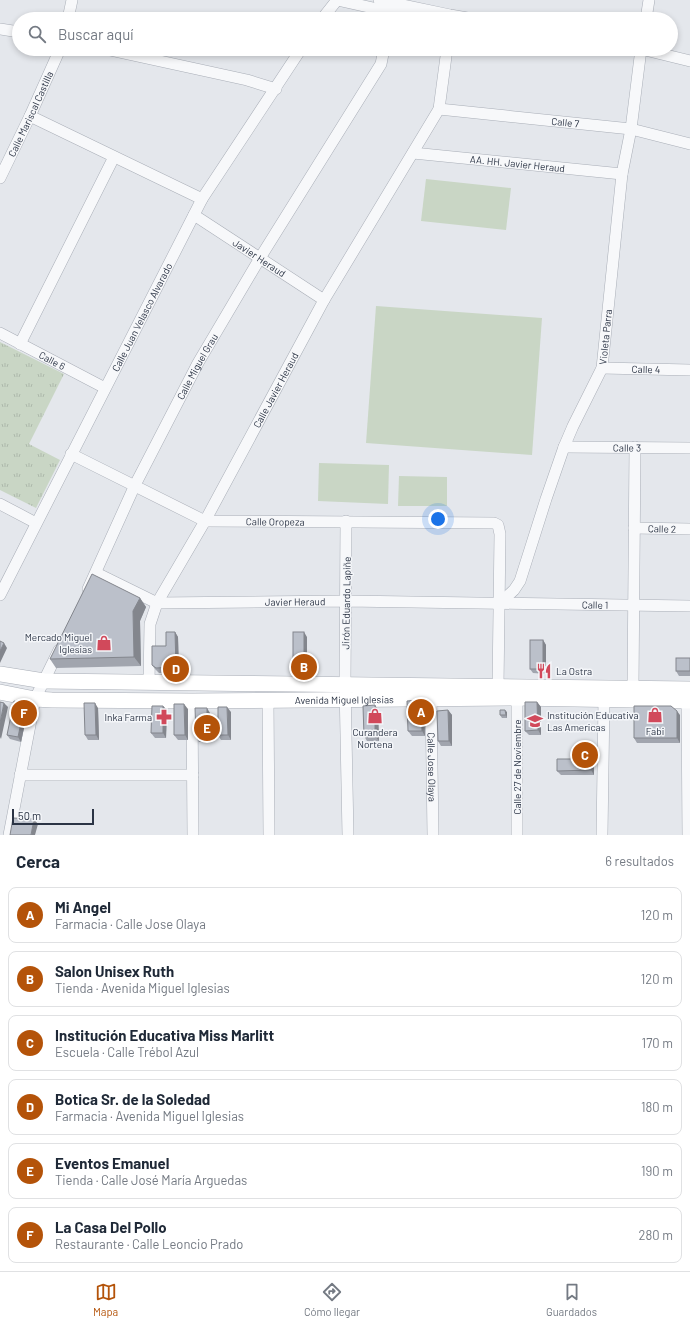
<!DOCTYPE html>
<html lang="es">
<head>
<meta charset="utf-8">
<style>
  :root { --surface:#fff; --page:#f2f2f3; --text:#1f2937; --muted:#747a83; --line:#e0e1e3; --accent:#b45309 }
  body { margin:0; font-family:Barlow,sans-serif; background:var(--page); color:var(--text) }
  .scale { position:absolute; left:12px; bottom:10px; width:82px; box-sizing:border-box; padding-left:4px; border:2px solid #2b3445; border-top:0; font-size:11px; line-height:14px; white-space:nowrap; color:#2b3445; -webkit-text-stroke:3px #f4f6f9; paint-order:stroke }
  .you { position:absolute; left:438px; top:519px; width:14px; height:14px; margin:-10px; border:3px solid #fff; border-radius:50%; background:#1a73e8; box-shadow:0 0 0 6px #1a73e833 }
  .badge { display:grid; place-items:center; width:26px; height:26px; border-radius:50%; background:var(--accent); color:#fff; font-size:13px; font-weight:700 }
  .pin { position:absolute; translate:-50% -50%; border:2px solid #fff; box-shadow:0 1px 4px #0006 }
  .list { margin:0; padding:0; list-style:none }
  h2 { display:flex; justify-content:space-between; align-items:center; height:52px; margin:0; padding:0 16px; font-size:17px }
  h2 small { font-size:13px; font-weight:400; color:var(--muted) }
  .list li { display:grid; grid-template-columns:26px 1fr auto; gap:12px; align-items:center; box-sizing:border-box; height:56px; margin:0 8px 8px; padding:0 8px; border:1px solid var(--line); border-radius:8px }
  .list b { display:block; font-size:15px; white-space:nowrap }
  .list p { margin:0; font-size:13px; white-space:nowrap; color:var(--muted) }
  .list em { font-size:13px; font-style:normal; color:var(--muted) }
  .icon { flex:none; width:22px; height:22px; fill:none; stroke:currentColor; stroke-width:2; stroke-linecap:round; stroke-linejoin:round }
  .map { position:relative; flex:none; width:690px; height:835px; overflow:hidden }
  .search { position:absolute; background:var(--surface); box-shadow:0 2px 6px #0003; left:12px; right:12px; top:12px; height:44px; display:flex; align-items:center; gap:10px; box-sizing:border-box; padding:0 14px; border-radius:22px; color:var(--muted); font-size:15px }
  .sheet { height:436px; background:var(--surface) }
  nav { display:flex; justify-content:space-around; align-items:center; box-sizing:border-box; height:56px; border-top:1px solid var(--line); background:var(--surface); font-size:11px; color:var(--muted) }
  nav a { display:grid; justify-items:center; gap:2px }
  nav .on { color:var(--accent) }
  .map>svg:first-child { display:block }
  .park { fill:url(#park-tufts) }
  .pitch { fill:#c9d6c5 }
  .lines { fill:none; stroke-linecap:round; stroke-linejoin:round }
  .street-casing { stroke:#a9aeb7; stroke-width:12 }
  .secondary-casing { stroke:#a9aeb7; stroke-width:16 }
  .street { stroke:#f7f8fa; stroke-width:11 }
  .secondary { stroke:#fff; stroke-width:15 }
  .wall { fill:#a1a5ae }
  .shaded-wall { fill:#83868d }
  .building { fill:#bbc0ca; stroke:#83868d }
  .labels { text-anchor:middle; stroke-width:3; stroke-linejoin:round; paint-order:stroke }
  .street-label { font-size:10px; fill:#2b3445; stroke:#f4f6f9 }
  .poi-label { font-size:10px; fill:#2b3445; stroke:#f4f6f9; text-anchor:end }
</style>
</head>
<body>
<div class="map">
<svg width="690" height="835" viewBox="0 0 690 835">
  <defs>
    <pattern id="park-tufts" width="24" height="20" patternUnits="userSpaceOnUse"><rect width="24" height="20" fill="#c9d6c5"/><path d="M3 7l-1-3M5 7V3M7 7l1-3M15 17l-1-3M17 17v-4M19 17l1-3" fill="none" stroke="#adb8ab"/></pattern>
  </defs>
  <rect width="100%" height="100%" fill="#e4e7ec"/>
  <polygon class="park" points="0,342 64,374 29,444 60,460 36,508 0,490"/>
  <g class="pitch">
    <polygon points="426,179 511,188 506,230 421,221"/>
    <polygon points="376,306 542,318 532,455 366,443"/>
    <polygon points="319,463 389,465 388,504 318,501"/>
    <polygon points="399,476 447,477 447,506 398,506"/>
  </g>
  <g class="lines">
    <defs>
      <g id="street">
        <polyline points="337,0 422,19"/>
        <polyline points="379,0 450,15 473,19"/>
        <polyline points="68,19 72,0"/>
        <polyline points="322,19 337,0"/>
        <polyline points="646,19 649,0"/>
        <polyline points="0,29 19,32"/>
        <polyline points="105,49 247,80 276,89"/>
        <polyline points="617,49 630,50 641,49"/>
        <polyline points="641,49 690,61"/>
        <path id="s1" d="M439 109 631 129 690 144"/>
        <polyline points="30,116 202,199"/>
        <path id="s2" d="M413 153 622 174"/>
        <path id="s3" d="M0 178 30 116 60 49"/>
        <path id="s4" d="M194 215 324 300"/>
        <path id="s5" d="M0 333 105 388"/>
        <polyline points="20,344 114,157"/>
        <path id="s6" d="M602 368 690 370"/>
        <path id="s7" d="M564 447 690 448"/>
        <path id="s8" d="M71 454 205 521 494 523 498 525 500 534 498 687"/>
        <polyline points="0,504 36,523"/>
        <polyline points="346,521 345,685 348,835"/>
        <path id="s9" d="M634 528 690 529"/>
        <path id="s10" d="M96 573 157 603 346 601 690 606"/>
        <path id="s11" d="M88 589 135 485 198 363 260 258 381 64 384 49"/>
        <path id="s12" d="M0 595 202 199 301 49"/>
        <path id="s13" d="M500 603 514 590 520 581 546 499 564 447 573 426 602 368 622 174 631 129 641 49"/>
        <path id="s14" d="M149 683 150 624 157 603 205 521 324 300 439 109 447 49"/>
        <polyline points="633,688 635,447"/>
        <path id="s15" d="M431 698 433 835"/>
        <polyline points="268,699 269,835"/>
        <polyline points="192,701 193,835"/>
        <polyline points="687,701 688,835"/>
        <polyline points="20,775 193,775"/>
        <polyline points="9,835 35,699 59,650"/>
        <polyline points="517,835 517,698"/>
        <polyline points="602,835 604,700"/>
      </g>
      <g id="secondary">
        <polyline points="0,674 44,681 690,689"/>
        <path id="s16" d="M0 692 35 699 52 700 192 701 517 698 690 701"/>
      </g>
    </defs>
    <use href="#street" class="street-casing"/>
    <use href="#secondary" class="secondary-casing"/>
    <use href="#street" class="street"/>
    <use href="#secondary" class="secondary"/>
  </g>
  <g class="wall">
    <polygon points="140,598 146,607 140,621 141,666 56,668 50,659"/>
    <polygon points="175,632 178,637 179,672 159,673 155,669 152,665 166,646"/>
    <polygon points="307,637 307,671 296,671 293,666"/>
    <polygon points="543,640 546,645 546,674 533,673 530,669"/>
    <polygon points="690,658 690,676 679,676 676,671"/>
    <polygon points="537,702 541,707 541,735 529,735 525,731"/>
    <polygon points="25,704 28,709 21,742 10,739 7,735"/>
    <polygon points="375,705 378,710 379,741 367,741 364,736"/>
    <polygon points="424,705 425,736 412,736 408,731"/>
    <polygon points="163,706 167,710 166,738 155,738 151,733"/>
    <polygon points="98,708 99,740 88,740 85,735"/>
    <polygon points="188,709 188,740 178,740 174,735"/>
    <polygon points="448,710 452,715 452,746 441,746 438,741"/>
    <polygon points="231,712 231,740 221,740 218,735"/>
    <polygon points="507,712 507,718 502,718 500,715"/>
    <polygon points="210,713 210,742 199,742 196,737"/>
    <polygon points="680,715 680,743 637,743 634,738"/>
    <polygon points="594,764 594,775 561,775 557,771"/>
  </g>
  <g class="shaded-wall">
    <polygon points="140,598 146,607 140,621 141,666 134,657 133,611"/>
    <polygon points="175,632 178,637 179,672 176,667"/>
    <polygon points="304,632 307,637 307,671 304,666"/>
    <polygon points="543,640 546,645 546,674 543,669"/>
    <polygon points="4,643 7,648 0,663 0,651"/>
    <polygon points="421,700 424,705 425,736 422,731"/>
    <polygon points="537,702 541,707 541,735 538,730"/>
    <polygon points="4,703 8,707 1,739 0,737 0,723"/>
    <polygon points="95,703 98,708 99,740 96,735"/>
    <polygon points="25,704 28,709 21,742 18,737"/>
    <polygon points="184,704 188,709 188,740 185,735"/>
    <polygon points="375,705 378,710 379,741 375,736"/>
    <polygon points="163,706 167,710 166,738 163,733"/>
    <polygon points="227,707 231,712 231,740 228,735"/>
    <polygon points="207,708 210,713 210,742 207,737"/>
    <polygon points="448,710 452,715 452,746 449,741"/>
    <polygon points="505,710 507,712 507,718 506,715"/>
    <polygon points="677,711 680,715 680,743 677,738"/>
    <polygon points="591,759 594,764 594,775 591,770"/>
    <polygon points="34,819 38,824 35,835 31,835"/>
  </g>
  <g class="building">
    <polygon points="92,574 140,598 133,611 134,657 50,659"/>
    <polygon points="166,632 175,632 176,667 156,668 152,665 152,646 166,646"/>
    <rect x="293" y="632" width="11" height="34"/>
    <rect x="530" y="640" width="13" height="29"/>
    <polygon points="0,641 4,643 0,651"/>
    <rect x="676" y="658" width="14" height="13"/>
    <polygon points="421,700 422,731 408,731 407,701"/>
    <polygon points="14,701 25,704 18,737 7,735"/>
    <polygon points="0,702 4,703 0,723"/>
    <polygon points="525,702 537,702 538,730 525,731"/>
    <polygon points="84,703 95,703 96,735 85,735"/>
    <polygon points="174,704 184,704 185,735 174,735"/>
    <polygon points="375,705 375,736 364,736 363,706"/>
    <polygon points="152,706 163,706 163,733 151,733"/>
    <polygon points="634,706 671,706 677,711 677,738 634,738"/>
    <polygon points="218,707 227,707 228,735 218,735"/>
    <polygon points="195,708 207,708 207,737 196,737"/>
    <polygon points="448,710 449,741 438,741 437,711"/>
    <polygon points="500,710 505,710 506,715 500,715"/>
    <polygon points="557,759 591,759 591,770 557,771"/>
    <polygon points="13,818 34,819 31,835 10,835"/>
  </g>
  <defs>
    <symbol id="shop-bare" viewBox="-9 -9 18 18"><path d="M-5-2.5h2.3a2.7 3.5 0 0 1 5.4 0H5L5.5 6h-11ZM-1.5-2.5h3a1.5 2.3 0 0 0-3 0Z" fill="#d1495b" stroke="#f4f6f9" stroke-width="2.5" paint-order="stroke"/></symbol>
    <symbol id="restaurant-bare" viewBox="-9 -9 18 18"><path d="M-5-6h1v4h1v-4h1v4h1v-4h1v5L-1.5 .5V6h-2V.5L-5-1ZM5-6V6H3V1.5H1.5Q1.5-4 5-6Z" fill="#d1495b" stroke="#f4f6f9" stroke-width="2.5" paint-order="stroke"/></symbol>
    <symbol id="pharmacy-bare" viewBox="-9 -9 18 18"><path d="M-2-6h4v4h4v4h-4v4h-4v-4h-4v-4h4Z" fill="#d1495b" stroke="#f4f6f9" stroke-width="2.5" paint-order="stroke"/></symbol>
    <symbol id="school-bare" viewBox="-9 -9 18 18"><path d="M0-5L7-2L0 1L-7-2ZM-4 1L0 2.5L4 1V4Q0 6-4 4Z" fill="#d1495b" stroke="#f4f6f9" stroke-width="2.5" paint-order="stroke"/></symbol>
  </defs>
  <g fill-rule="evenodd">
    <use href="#shop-bare" x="93" y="632" width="22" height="22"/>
    <use href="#restaurant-bare" x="533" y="660" width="22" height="22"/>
    <use href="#shop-bare" x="644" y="704" width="22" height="22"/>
    <use href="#shop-bare" x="364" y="705" width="22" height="22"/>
    <use href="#pharmacy-bare" x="153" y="706" width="22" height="22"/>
    <use href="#school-bare" x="524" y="710" width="22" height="22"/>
  </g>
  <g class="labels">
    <g class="street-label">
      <text dy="4" stroke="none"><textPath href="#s3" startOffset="71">Calle Mariscal Castilla</textPath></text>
      <text dy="4" stroke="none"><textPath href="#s1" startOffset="127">Calle 7</textPath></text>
      <text dy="4" stroke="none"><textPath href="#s2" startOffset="105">AA. HH. Javier Heraud</textPath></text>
      <text dy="4" stroke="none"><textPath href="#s4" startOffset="78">Javier Heraud</textPath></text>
      <text dy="4" stroke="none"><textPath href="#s12" startOffset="312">Calle Juan Velasco Alvarado</textPath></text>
      <text dy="4" stroke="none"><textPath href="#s13" startOffset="290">Violeta Parra</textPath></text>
      <text dy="4" stroke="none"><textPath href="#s5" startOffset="59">Calle 6</textPath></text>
      <text dy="4" stroke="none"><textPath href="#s11" startOffset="248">Calle Miguel Grau</textPath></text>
      <text dy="4" stroke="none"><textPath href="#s6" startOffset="44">Calle 4</textPath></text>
      <text dy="4" stroke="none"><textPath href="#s14" startOffset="325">Calle Javier Heraud</textPath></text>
      <text dy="4" stroke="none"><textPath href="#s7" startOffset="63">Calle 3</textPath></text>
      <text dy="4" stroke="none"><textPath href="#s8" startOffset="220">Calle Oropeza</textPath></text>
      <text dy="4" stroke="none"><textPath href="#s9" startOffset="28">Calle 2</textPath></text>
      <text dy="4" stroke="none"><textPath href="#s10" startOffset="206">Javier Heraud</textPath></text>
      <text transform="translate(346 603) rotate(-89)" y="4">Jirón Eduardo Lapiñe</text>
      <text dy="4" stroke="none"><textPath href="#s10" startOffset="506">Calle 1</textPath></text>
      <text dy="4" stroke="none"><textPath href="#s16" startOffset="345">Avenida Miguel Iglesias</textPath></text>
      <text dy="4" stroke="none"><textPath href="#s15" startOffset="69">Calle Jose Olaya</textPath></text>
      <text transform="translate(517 767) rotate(-90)" y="4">Calle 27 de Noviembre</text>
    </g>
    <g class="poi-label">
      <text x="92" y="641">Mercado Miguel<tspan x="92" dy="12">Iglesias</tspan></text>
      <text x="556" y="675" text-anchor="start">La Ostra</text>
      <text x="547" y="719" text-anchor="start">Institución Educativa<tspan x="547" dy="12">Las Americas</tspan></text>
      <text x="152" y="721">Inka Farma</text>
      <text x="655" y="735" text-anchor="middle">Fabi</text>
      <text x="375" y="736" text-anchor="middle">Curandera<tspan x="375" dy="12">Nortena</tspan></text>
    </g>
  </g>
</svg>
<div class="scale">50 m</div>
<div class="you"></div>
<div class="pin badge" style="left:421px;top:712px">A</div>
<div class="pin badge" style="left:304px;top:667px">B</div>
<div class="pin badge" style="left:585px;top:755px">C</div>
<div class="pin badge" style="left:176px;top:669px">D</div>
<div class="pin badge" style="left:207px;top:728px">E</div>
<div class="pin badge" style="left:24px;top:713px">F</div>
<div class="search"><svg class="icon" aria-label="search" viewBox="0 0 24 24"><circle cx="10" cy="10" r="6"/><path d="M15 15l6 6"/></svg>Buscar aquí</div>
</div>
<section class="sheet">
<h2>Cerca<small>6 resultados</small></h2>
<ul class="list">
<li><span class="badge">A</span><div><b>Mi Angel</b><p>Farmacia · Calle Jose Olaya</p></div><em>120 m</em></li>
<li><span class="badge">B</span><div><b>Salon Unisex Ruth</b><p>Tienda · Avenida Miguel Iglesias</p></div><em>120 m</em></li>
<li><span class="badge">C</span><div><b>Institución Educativa Miss Marlitt</b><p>Escuela · Calle Trébol Azul</p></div><em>170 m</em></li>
<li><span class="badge">D</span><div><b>Botica Sr. de la Soledad</b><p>Farmacia · Avenida Miguel Iglesias</p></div><em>180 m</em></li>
<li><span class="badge">E</span><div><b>Eventos Emanuel</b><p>Tienda · Calle José María Arguedas</p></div><em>190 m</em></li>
<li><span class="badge">F</span><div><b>La Casa Del Pollo</b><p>Restaurante · Calle Leoncio Prado</p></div><em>280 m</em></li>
</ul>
</section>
<nav>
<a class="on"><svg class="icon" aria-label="map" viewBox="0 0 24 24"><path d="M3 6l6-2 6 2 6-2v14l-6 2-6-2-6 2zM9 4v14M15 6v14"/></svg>Mapa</a>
<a><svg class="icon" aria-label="directions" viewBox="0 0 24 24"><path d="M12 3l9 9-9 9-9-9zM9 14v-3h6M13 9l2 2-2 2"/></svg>Cómo llegar</a>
<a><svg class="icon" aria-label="saved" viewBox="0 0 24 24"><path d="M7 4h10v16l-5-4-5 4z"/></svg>Guardados</a>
</nav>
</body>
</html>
